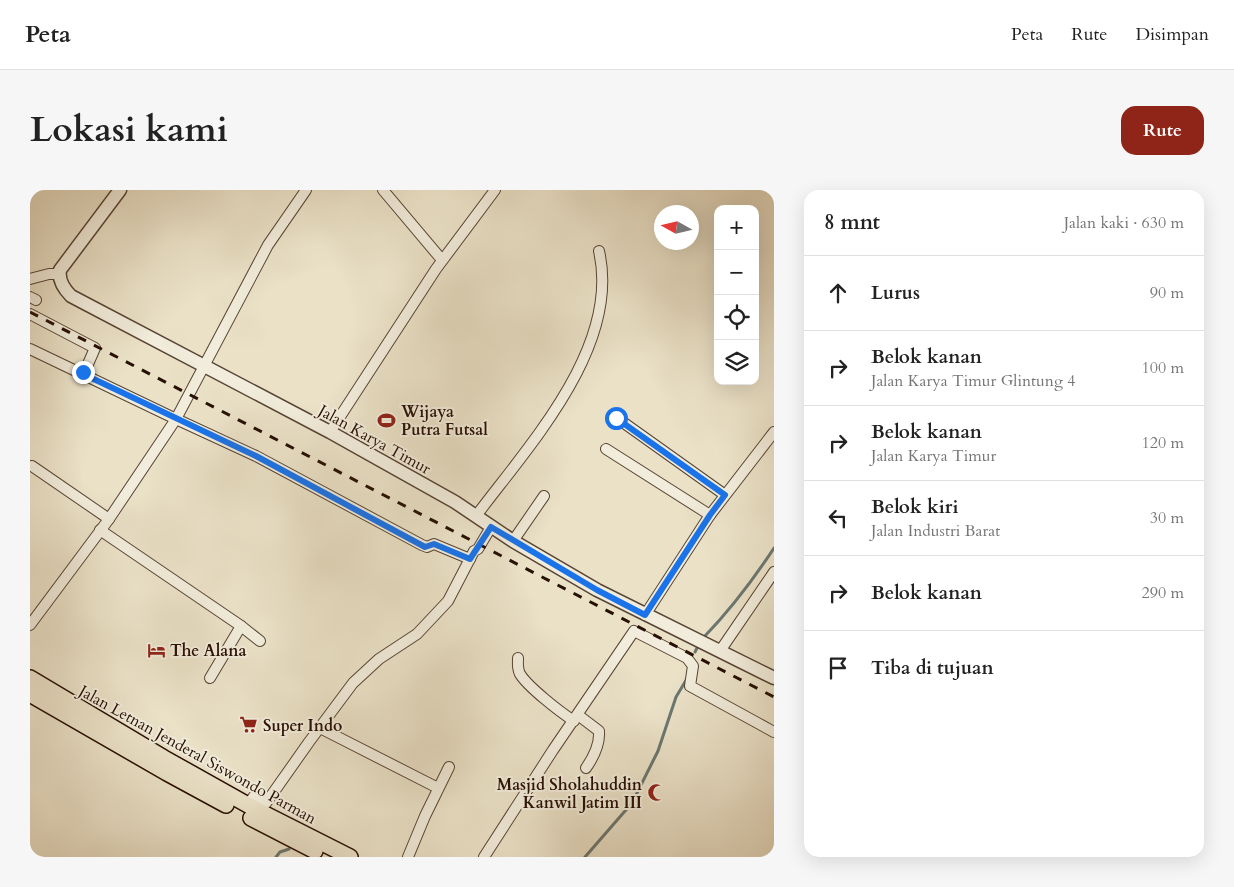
<!DOCTYPE html>
<html lang="id">
<head>
<meta charset="utf-8">
<style>
  :root { --surface:#fff; --page:#f6f6f6; --text:#222; --muted:#767676; --line:#e0e0e0; --accent:#8f2418 }
  body { margin:0; font-family:Cardo,serif; background:var(--page); color:var(--text) }
  .controls { position:absolute; right:15px; top:15px; display:grid; overflow:hidden; border-radius:10px; box-shadow:0 5px 20px #0002 }
  .controls button { width:45px; height:45px; display:grid; place-items:center; padding:0; border:0; border-bottom:1px solid var(--line); background:var(--surface); color:var(--text); font:25px sans-serif }
  .compass { position:absolute; left:624px; top:15px; width:45px; height:45px; border-radius:50%; background:var(--surface); box-shadow:0 5px 20px #0002; rotate:278deg }
  .stop { position:absolute; width:15px; height:15px; margin:-11px; border:4px solid #1a73e8; border-radius:50%; background:#fff }
  .stop.end { background:#1a73e8; border-color:#fff; box-shadow:0 1px 5px #0008 }
  .list { margin:0; padding:0; list-style:none }
  h2 { display:flex; justify-content:space-between; align-items:center; height:65px; margin:0; padding:0 20px; font-size:21px }
  h2 small { font-size:16px; font-weight:400; color:var(--muted) }
  .list li { display:grid; grid-template-columns:32px 1fr auto; gap:15px; align-items:center; box-sizing:border-box; height:75px; padding:0 20px; border-top:1px solid var(--line) }
  .list b { display:block; font-size:19px; white-space:nowrap }
  .list p { margin:0; font-size:16px; white-space:nowrap; color:var(--muted) }
  .list em { font-size:16px; font-style:normal; color:var(--muted) }
  .icon { flex:none; width:28px; height:28px; fill:none; stroke:currentColor; stroke-width:2; stroke-linecap:round; stroke-linejoin:round }
  .map { position:relative; flex:none; width:744px; height:667px; overflow:hidden; border-radius:15px }
  header { display:flex; align-items:center; gap:30px; box-sizing:border-box; height:70px; padding:0 25px; background:var(--surface); border-bottom:1px solid var(--line) }
  header strong { font-size:24px }
  nav { display:flex; gap:28px; margin-inline-start:auto; font-size:18px }
  .intro { display:flex; align-items:center; justify-content:space-between; box-sizing:border-box; height:120px; padding:0 30px }
  h1 { margin:0; font-size:35px }
  .button { padding:12px 22px; border-radius:15px; background:var(--accent); color:#fff; font-size:18px; font-weight:700 }
  main { display:flex; gap:30px; padding:0 30px }
  aside { flex:1; background:var(--surface); border-radius:15px; box-shadow:0 5px 20px #0002 }
  .map>svg:first-child { display:block }
  .lines { fill:none; stroke-linecap:round; stroke-linejoin:round }
  .stream { stroke:#6b7771; stroke-width:3 }
  .minor-casing { stroke:#584434; stroke-width:12 }
  .tertiary-casing { stroke:#584434; stroke-width:15 }
  .primary-casing { stroke:#280f03; stroke-width:18 }
  .minor { stroke:#f1ecdb; stroke-width:10 }
  .tertiary { stroke:#f1ecdb; stroke-width:12 }
  .primary { stroke:#eae1c7; stroke-width:15 }
  .rail { stroke:#280f03; stroke-width:3; stroke-dasharray:9 9; stroke-linecap:butt }
  .route { stroke:#1a73e8; stroke-width:6 }
  .labels { text-anchor:middle; stroke-width:4; stroke-linejoin:round; paint-order:stroke }
  .poi-label { font-size:16px; font-weight:bold; fill:#280f03; stroke:#f1ecdb; text-anchor:start }
  .street-label { font-size:16px; fill:#280f03; stroke:#f1ecdb }
</style>
</head>
<body>
<header>
<strong>Peta</strong>
<nav><a>Peta</a><a>Rute</a><a>Disimpan</a></nav>
</header>
<div class="intro"><h1>Lokasi kami</h1><a class="button">Rute</a></div>
<main>
<div class="map">
<svg width="744" height="667" viewBox="0 0 744 667">
  <rect width="100%" height="100%" fill="#eae1c7"/>
  <filter id="stains"><feTurbulence type="fractalNoise" baseFrequency=".004" numOctaves="4"/><feColorMatrix values="0 0 0 0 .2 0 0 0 0 .09 0 0 0 0 .02 0 0 0 .5 -.17"/></filter>
  <radialGradient id="worn" r=".72"><stop offset=".6" stop-color="#630" stop-opacity="0"/><stop offset="1" stop-color="#630" stop-opacity=".3"/></radialGradient>
  <g class="lines">
    <g class="stream">
      <path d="M674 447C701 419 723 390 744 358"/>
      <polyline points="665,462 667,458"/>
      <polyline points="246,667 250,662 259,659"/>
      <polyline points="555,667 602,613 628,561 646,507 658,487"/>
    </g>
    <defs>
      <g id="minor">
        <polyline points="353,0 412,70"/>
        <polyline points="0,89 19,84 29,84"/>
        <polyline points="0,107 6,110"/>
        <polyline points="0,124 65,158 55,181 51,183"/>
        <polyline points="0,159 146,229 226,266 392,355 397,357 404,354 440,369"/>
        <polyline points="587,228 695,305"/>
        <polyline points="300,242 406,79 465,0"/>
        <polyline points="576,259 680,325"/>
        <polyline points="2,276 79,329"/>
        <path d="M446 326C499 255 591 157 569 61"/>
        <polyline points="70,340 211,436 230,451"/>
        <polyline points="483,351 514,306"/>
        <polyline points="615,425 680,325 744,242"/>
        <polyline points="0,435 79,329 146,229 238,55 276,0"/>
        <polyline points="690,461 744,382"/>
        <path d="M488 468C488 474 487 478 490 484 498 497 530 522 544 531"/>
        <polyline points="180,488 211,436"/>
        <path d="M548 525 569 541C570 554 563 568 556 578"/>
        <polyline points="292,539 408,598"/>
        <polyline points="218,615 224,606 236,613 279,552 323,493 349,469 387,444 418,411 444,361 448,359 461,337"/>
        <polyline points="378,667 395,626 419,577"/>
        <polyline points="454,667 523,560 604,441 657,468 663,476 660,496 744,542"/>
      </g>
      <path id="tertiary" d="M90 0 30 80C28 91 34 99 41 106L300 242 425 312 483 351 567 400 744 488"/>
      <g id="primary">
        <polyline points="0,488 134,568 225,619 320,667"/>
        <polyline points="0,504 137,583 196,615"/>
        <polyline points="221,628 285,661"/>
      </g>
    </defs>
    <use href="#minor" class="minor-casing"/>
    <use href="#tertiary" class="tertiary-casing"/>
    <use href="#primary" class="primary-casing"/>
    <use href="#minor" class="minor"/>
    <use href="#tertiary" class="tertiary"/>
    <use href="#primary" class="primary"/>
    <polyline class="rail" points="0,122 744,507"/>
  </g>
  <g class="lines">
    <polyline class="route" points="53,182 51,183 226,266 395,357 404,354 440,369 461,337 567,400 615,425 680,325 695,305 586,228"/>
  </g>
  <defs>
    <symbol id="stadium-bare" viewBox="-9 -9 18 18"><path d="M0-5a6.5 5 0 1 0 0 10a6.5 5 0 1 0 0-10ZM-3.5-1.8h7v3.6h-7Z" fill="#8f2418" stroke="#f1ecdb" stroke-width="2.5" paint-order="stroke"/></symbol>
    <symbol id="hotel-bare" viewBox="-9 -9 18 18"><path d="M-6-4.5h1.5V1H6V5H4.5V3h-9V5H-6ZM-4 0a1.8 1.8 0 1 1 3.6 0ZM.5 0V-2.5h3Q6-2.5 6 0Z" fill="#8f2418" stroke="#f1ecdb" stroke-width="2.5" paint-order="stroke"/></symbol>
    <symbol id="supermarket-bare" viewBox="-9 -9 18 18"><path d="M-6-5.5h2.5l.6 2H6L4.5 2H-2.5L-4.4-4H-6ZM-1.5 3.2a1.3 1.3 0 1 0 .1 0ZM3 3.2a1.3 1.3 0 1 0 .1 0Z" fill="#8f2418" stroke="#f1ecdb" stroke-width="2.5" paint-order="stroke"/></symbol>
    <symbol id="mosque-bare" viewBox="-9 -9 18 18"><path d="M3.5-4.9A6 6 0 1 0 3.5 4.9A5 5 0 1 1 3.5-4.9Z" fill="#8f2418" stroke="#f1ecdb" stroke-width="2.5" paint-order="stroke"/></symbol>
  </defs>
  <g fill-rule="evenodd">
    <use href="#stadium-bare" x="344" y="218" width="25" height="25"/>
    <use href="#hotel-bare" x="114" y="448" width="25" height="25"/>
    <use href="#supermarket-bare" x="206" y="522" width="25" height="25"/>
    <use href="#mosque-bare" x="614" y="590" width="25" height="25"/>
  </g>
  <g class="labels">
    <g class="poi-label">
      <text x="371" y="227">Wijaya<tspan x="371" dy="18">Putra Futsal</tspan></text>
      <text x="140" y="466">The Alana</text>
      <text x="233" y="541">Super Indo</text>
      <text x="612" y="600" text-anchor="end">Masjid Sholahuddin<tspan x="612" dy="18">Kanwil Jatim III</tspan></text>
    </g>
    <g class="street-label">
      <text transform="translate(345 249) rotate(29)" y="6">Jalan Karya Timur</text>
      <text transform="translate(168 564) rotate(29)" y="6">Jalan Letnan Jenderal Siswondo Parman</text>
    </g>
  </g>
  <rect width="100%" height="100%" filter="url(#stains)"/>
  <rect width="100%" height="100%" fill="url(#worn)"/>
</svg>
<div class="controls">
<button>+</button>
<button>−</button>
<button><svg class="icon" aria-label="locate" viewBox="0 0 24 24"><circle cx="12" cy="12" r="6"/><path d="M12 2v4M12 18v4M2 12h4M18 12h4"/></svg></button>
<button><svg class="icon" aria-label="layers" viewBox="0 0 24 24"><path d="M12 4l9 5-9 5-9-5zM3 14l9 5 9-5"/></svg></button>
</div>
<svg class="compass" viewBox="-18 -18 36 36"><path d="M0-13l5 13h-10z" fill="#e53935"/><path d="M0 13l5-13h-10z" fill="#767676"/></svg>
<div class="stop" style="left:586px;top:228px"></div>
<div class="stop end" style="left:53px;top:182px"></div>
</div>
<aside>
<h2>8 mnt<small>Jalan kaki · 630 m</small></h2>
<ul class="list">
<li><svg class="icon" aria-label="ahead" viewBox="0 0 24 24"><path d="M12 20V5M6 11l6-6 6 6"/></svg><div><b>Lurus</b></div><em>90 m</em></li>
<li><svg class="icon" aria-label="right" viewBox="0 0 24 24"><path d="M7 20v-9h11M14 6l5 5-5 5"/></svg><div><b>Belok kanan</b><p>Jalan Karya Timur Glintung 4</p></div><em>100 m</em></li>
<li><svg class="icon" aria-label="right" viewBox="0 0 24 24"><path d="M7 20v-9h11M14 6l5 5-5 5"/></svg><div><b>Belok kanan</b><p>Jalan Karya Timur</p></div><em>120 m</em></li>
<li><svg class="icon" aria-label="left" viewBox="0 0 24 24"><path d="M17 20v-9H6M10 6l-5 5 5 5"/></svg><div><b>Belok kiri</b><p>Jalan Industri Barat</p></div><em>30 m</em></li>
<li><svg class="icon" aria-label="right" viewBox="0 0 24 24"><path d="M7 20v-9h11M14 6l5 5-5 5"/></svg><div><b>Belok kanan</b></div><em>290 m</em></li>
<li><svg class="icon" aria-label="arrive" viewBox="0 0 24 24"><path d="M6 21V4h12l-3 4 3 4H6"/></svg><div><b>Tiba di tujuan</b></div></li>
</ul>
</aside>
</main>
</body>
</html>
